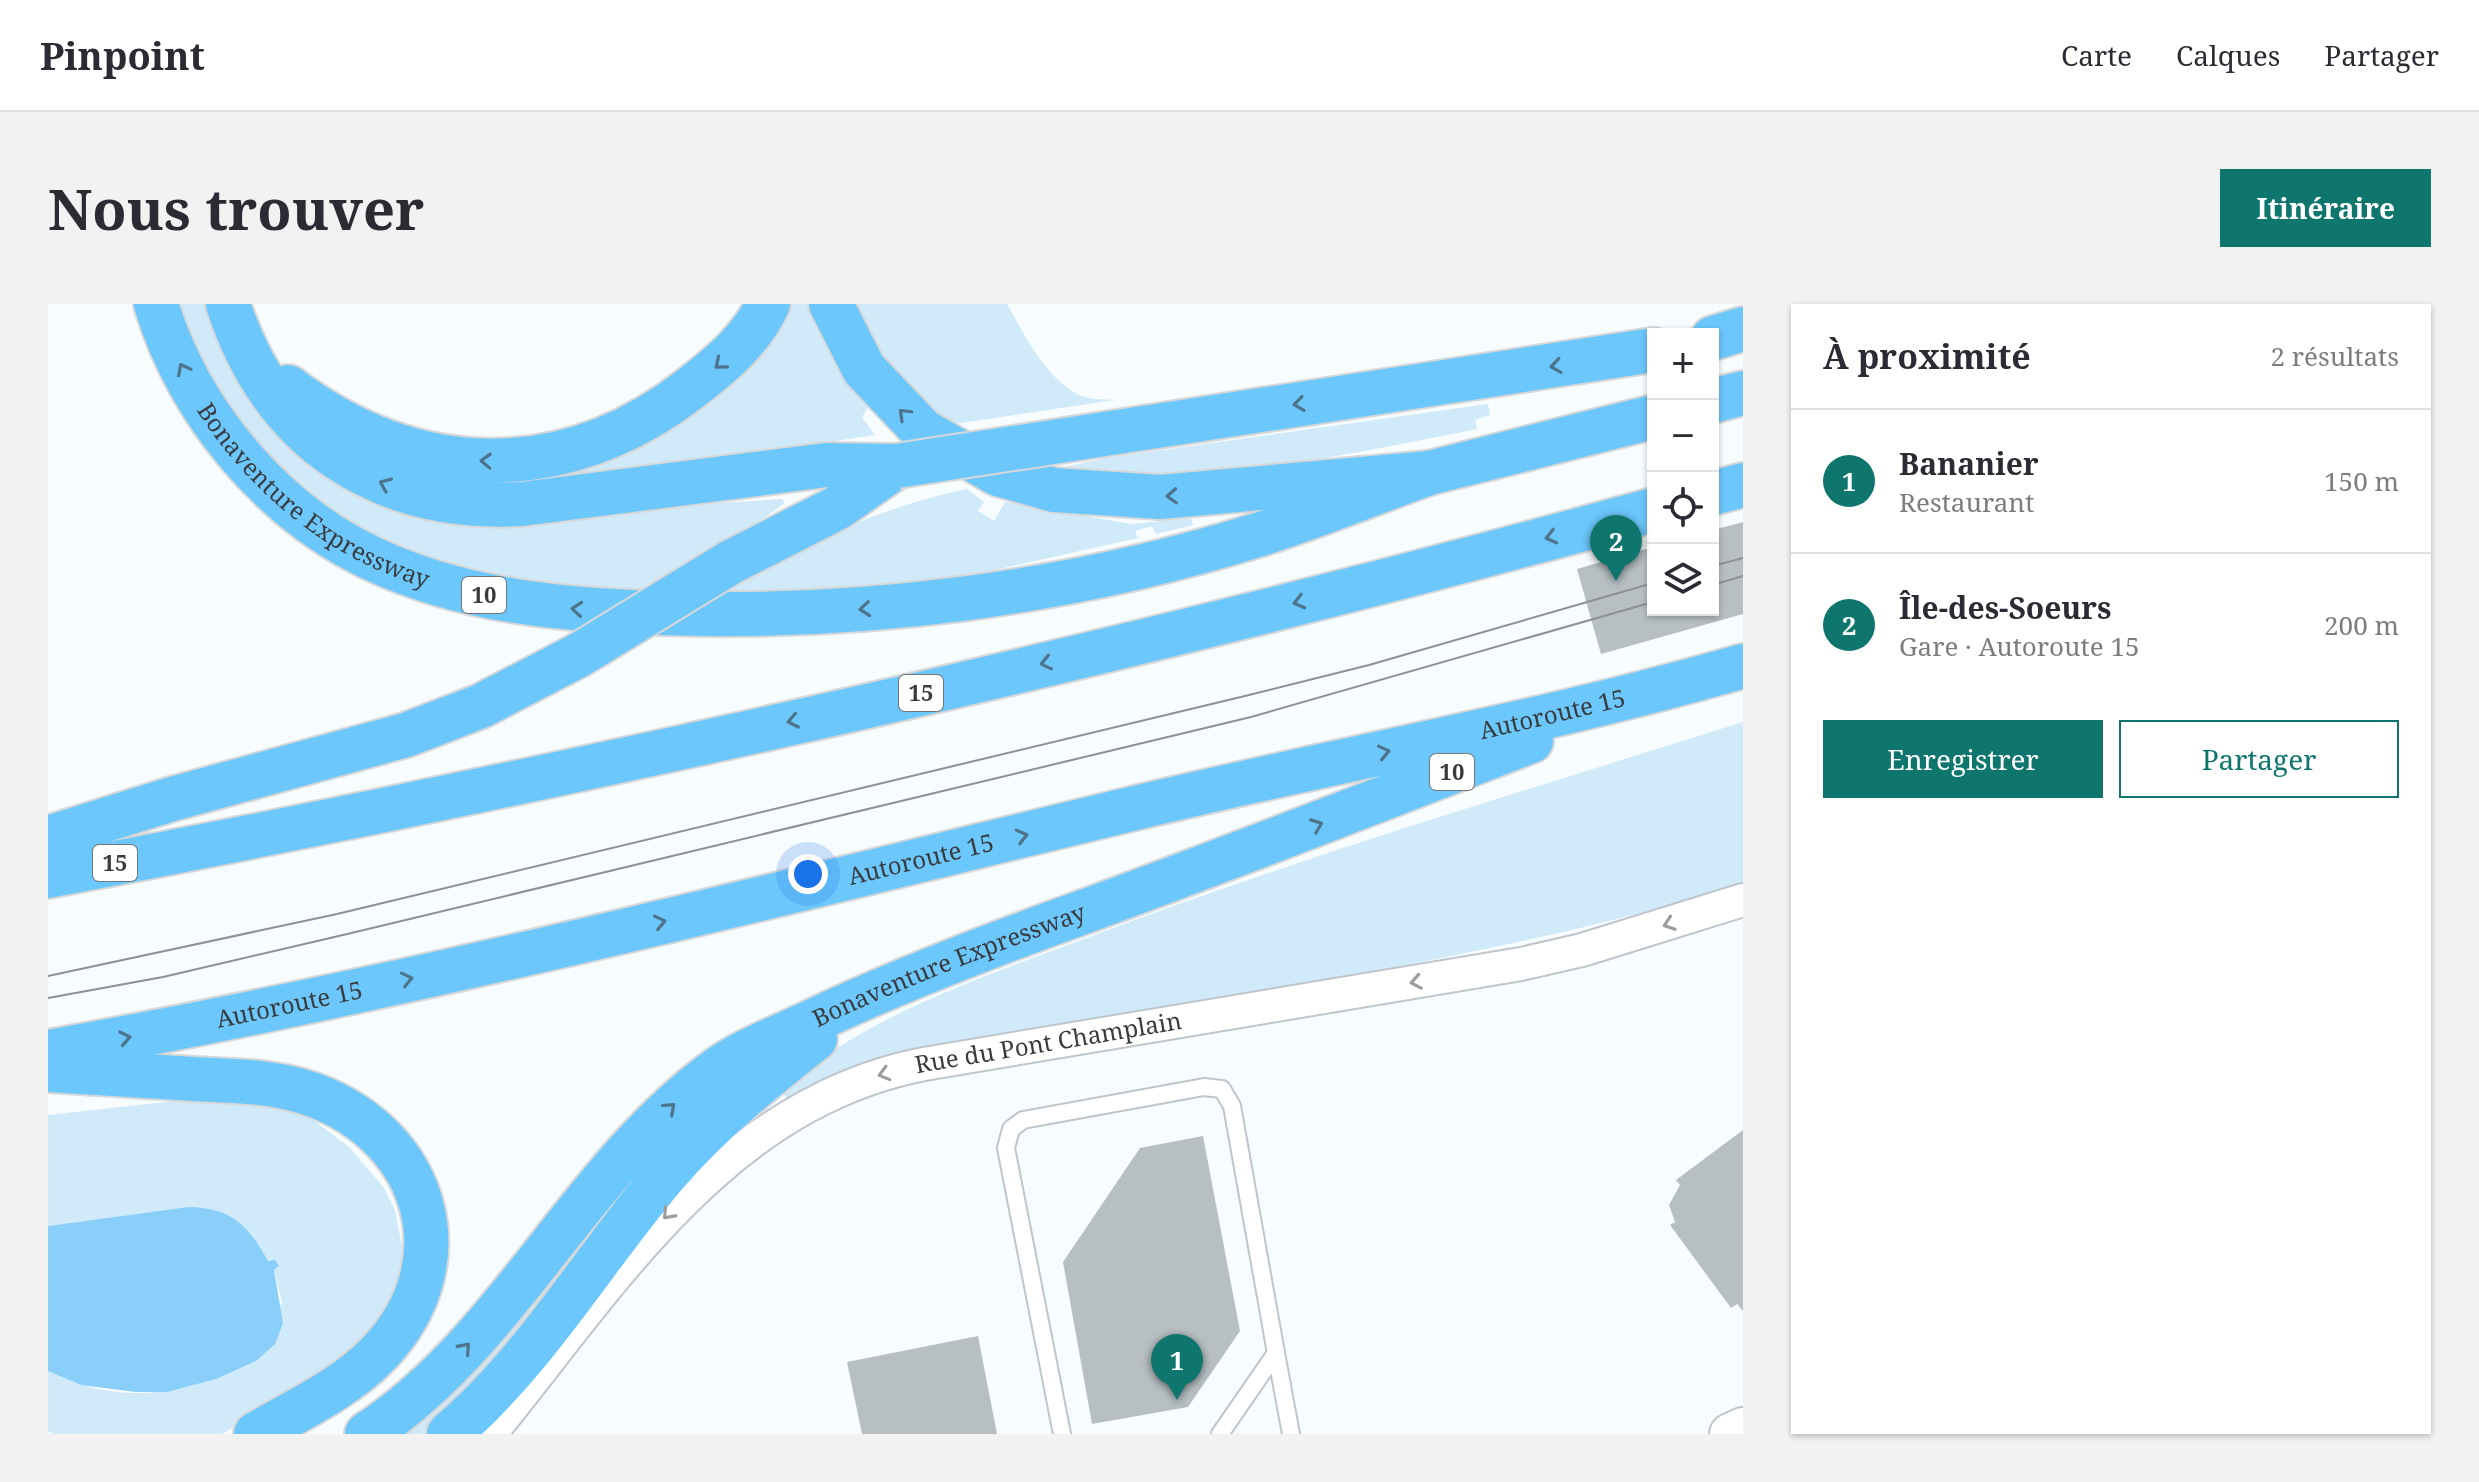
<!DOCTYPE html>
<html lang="fr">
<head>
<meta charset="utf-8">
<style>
  :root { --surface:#fff; --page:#f2f2f3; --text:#2b2b33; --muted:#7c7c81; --line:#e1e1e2; --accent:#0f766e }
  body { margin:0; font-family:"Noto Serif",serif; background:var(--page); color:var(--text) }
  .controls { position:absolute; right:24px; top:24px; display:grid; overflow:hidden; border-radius:0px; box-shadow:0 2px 6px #0004 }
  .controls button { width:72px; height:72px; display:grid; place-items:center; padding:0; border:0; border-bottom:2px solid var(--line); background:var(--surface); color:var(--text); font:40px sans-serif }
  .you { position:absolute; left:760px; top:570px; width:28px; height:28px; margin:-20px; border:6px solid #fff; border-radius:50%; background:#1a73e8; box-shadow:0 0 0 12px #1a73e833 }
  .badge { display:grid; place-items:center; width:52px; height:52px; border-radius:50%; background:var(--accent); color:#fff; font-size:26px; font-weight:700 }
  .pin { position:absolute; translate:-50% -66px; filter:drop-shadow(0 2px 4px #0008) }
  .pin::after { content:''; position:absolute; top:42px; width:28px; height:24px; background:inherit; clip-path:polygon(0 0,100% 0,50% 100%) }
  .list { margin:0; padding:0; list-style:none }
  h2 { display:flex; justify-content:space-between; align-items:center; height:104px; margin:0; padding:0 32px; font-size:34px }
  h2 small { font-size:26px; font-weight:400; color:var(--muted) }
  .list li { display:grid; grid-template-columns:52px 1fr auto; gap:24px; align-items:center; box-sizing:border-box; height:144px; padding:0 32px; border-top:2px solid var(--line) }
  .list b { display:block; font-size:30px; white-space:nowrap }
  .list p { margin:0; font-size:26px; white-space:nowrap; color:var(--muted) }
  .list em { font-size:26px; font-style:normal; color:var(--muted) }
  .actions { display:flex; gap:16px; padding:24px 32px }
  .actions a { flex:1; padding:18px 0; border:2px solid var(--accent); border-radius:0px; text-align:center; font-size:28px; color:var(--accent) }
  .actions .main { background:var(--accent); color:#fff }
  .icon { flex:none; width:44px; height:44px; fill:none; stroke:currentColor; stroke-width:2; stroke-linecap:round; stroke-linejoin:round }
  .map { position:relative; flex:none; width:1695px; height:1130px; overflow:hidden; border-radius:0px }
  header { display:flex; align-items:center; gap:48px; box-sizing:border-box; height:112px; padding:0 40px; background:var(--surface); border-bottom:2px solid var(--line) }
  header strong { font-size:38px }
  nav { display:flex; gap:44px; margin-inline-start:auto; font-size:28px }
  .intro { display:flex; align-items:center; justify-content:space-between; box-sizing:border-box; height:192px; padding:0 48px }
  h1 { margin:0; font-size:56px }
  .button { padding:20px 36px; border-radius:0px; background:var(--accent); color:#fff; font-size:28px; font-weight:700 }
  main { display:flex; gap:48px; padding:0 48px }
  aside { flex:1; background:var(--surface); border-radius:0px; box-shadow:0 2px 6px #0004 }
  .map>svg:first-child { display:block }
  .green { fill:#d0eafa }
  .water { fill:#89cff9 }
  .building { fill:#b7bfc3 }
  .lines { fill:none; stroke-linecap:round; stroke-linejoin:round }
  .service-casing { stroke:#bfc6cb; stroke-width:20 }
  .minor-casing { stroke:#bfc6cb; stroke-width:36 }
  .tertiary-casing { stroke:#bfc6cb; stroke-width:44 }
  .motorway-casing { stroke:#d7d8d8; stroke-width:48 }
  .service { stroke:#fff; stroke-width:16 }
  .minor { stroke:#fff; stroke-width:32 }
  .tertiary { stroke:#fff; stroke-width:40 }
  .motorway { stroke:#6bc7fc; stroke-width:44 }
  .tram { stroke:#8d9193; stroke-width:2 }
  .motorway-bridge-casing { stroke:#d7d8d8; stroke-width:48; stroke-linecap:butt }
  .motorway-bridge { stroke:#6bc7fc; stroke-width:44 }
  .oneway { stroke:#4d748a }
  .oneway2 { stroke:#9c9e9e }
  .labels { text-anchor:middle; stroke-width:7; stroke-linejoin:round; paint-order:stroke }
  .shield { fill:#fff; stroke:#747678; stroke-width:2 }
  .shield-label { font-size:22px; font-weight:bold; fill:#393c3e }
  .street-label { font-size:24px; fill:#393c3e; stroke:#fff }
</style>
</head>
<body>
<header>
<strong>Pinpoint</strong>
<nav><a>Carte</a><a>Calques</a><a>Partager</a></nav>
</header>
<div class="intro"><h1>Nous trouver</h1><a class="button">Itinéraire</a></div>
<main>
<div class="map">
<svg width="1695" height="1130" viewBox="0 0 1695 1130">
  <rect width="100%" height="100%" fill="#f7fcff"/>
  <g class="green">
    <path d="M127 0H165L278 166 624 202 734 195 737 199C701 226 663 248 624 271 615 276 603 287 593 288 571 292 532 284 508 282 385 273 259 216 185 113 160 78 144 39 127 0Z"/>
    <path d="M737 0H765L822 101 814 113 827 131 521 177 432 182 686 77C713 56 724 31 737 0Z"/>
    <path d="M804 0H959C977 31 996 72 1029 90 1040 96 1054 95 1066 96L900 121 834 56Z"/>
    <path d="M1440 100 1442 111 1427 116 1429 125C1319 147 1206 171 1094 173 1065 173 1036 168 1008 165L1058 154Z"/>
    <path d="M919 185 936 198 930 207 946 217 957 198 1084 220 1143 214 1145 221 1108 230 1104 222 1087 227 1090 234 924 271 793 286 671 290C753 242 824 205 919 185Z"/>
    <path d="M1695 418V581C1411 665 1118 698 829 757L768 779 739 794 730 785C828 708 929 675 1044 632 1258 551 1477 487 1695 418Z"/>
    <path d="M145 795 240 806 264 815 301 843 336 884 347 906 356 953 347 1000 293 1061 174 1130H6L0 1127V1067C12 1071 23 1078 35 1081 99 1100 150 1083 208 1057L234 998 226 966 231 963 221 958 195 922 140 903 0 922V811Z"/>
    <polygon points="524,944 537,952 384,1130 354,1130"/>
  </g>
  <path class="water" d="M140 903C184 904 200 921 220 957L227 956 231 962 226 966 235 1019 227 1040 208 1057 168 1075 119 1088H88L33 1081 0 1067V922Z"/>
  <g class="building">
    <polygon points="1695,218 1695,310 1553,350 1529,265 1605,243 1605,306 1665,306 1665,226"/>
    <polygon points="1695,826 1695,1007 1689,1000 1683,1004 1622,921 1627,918 1621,901 1632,881 1628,876"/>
    <polygon points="1155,832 1192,1027 1140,1103 1044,1120 1015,958 1092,844"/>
    <polygon points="930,1032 949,1130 814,1130 799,1058"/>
  </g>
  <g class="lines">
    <defs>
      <g id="service">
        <polyline points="1014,1130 958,844 963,825 975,816 1156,783 1174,785 1184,802 1228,1049"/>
        <polyline points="1172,1130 1228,1049 1243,1130"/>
      </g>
      <g id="minor">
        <path id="s1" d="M442 1130C563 982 674 799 876 760L1473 660 1534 646 1695 596"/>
      </g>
      <polyline id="tertiary" points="1682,1130 1695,1124"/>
      <g id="motorway">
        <path id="s2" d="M108 0C141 108 223 207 325 255 415 297 514 306 612 309 813 316 1020 290 1213 230 1270 212 1325 189 1381 169"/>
        <path d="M180 0C224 137 332 208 474 200L778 161 849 162"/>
        <polyline points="783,0 816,65 875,127 950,170 1006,186 1112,193 1381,169 1605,113"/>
        <polyline points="1665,34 1695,25"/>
        <path d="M240 83C367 179 516 183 643 84 674 60 703 36 720 0"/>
        <polyline points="1665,97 1695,89"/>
        <polyline points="1050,131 1605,46"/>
        <polyline points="1665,189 1695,181"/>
        <polyline points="683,258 789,204 849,162"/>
        <polyline points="0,534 124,495 358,431 433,402 531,351"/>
        <path d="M0 572C539 470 1076 351 1605 206"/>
        <path id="s3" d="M0 748C364 683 723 592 1083 505 1286 456 1494 420 1695 362"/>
        <path d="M0 766C49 769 97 772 146 775 186 777 228 777 266 791 381 834 417 960 330 1050 296 1085 249 1106 208 1130"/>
        <path id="s4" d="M319 1130C462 1036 531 866 670 765 698 745 732 733 763 718 849 677 938 643 1027 611 1180 555 1331 496 1483 437"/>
        <path d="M401 1130C487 1057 546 954 619 869 663 818 715 776 767 735"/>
      </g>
    </defs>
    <use href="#service" class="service-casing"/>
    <use href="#minor" class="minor-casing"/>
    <use href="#tertiary" class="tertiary-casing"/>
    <use href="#motorway" class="motorway-casing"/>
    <use href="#service" class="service"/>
    <use href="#minor" class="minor"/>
    <use href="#tertiary" class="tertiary"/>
    <use href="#motorway" class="motorway"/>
    <g class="tram">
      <polyline points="1665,262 1695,254"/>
      <polyline points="1665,281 1695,272"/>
      <polyline points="0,672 289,610 1197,392 1321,361 1605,279"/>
      <polyline points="0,694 115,673 295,631 1203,413 1605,298"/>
    </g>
    <defs>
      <g id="motorway-bridge">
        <polyline points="849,162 1050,131"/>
        <polyline points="531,351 683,258"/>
      </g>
    </defs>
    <use href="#motorway-bridge" class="motorway-bridge-casing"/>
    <use href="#motorway-bridge" class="motorway-bridge"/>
  </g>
  <defs><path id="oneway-chevron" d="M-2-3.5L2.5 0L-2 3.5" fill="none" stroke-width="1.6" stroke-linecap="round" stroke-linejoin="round" transform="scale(2)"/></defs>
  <g class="oneway">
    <use href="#oneway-chevron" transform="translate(672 60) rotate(140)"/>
    <use href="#oneway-chevron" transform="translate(1508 62) rotate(171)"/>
    <use href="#oneway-chevron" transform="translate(135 65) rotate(-117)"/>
    <use href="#oneway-chevron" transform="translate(1251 100) rotate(172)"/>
    <use href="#oneway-chevron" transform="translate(856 110) rotate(-136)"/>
    <use href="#oneway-chevron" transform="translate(438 157) rotate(-178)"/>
    <use href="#oneway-chevron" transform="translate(337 180) rotate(-157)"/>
    <use href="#oneway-chevron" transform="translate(1124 192) rotate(177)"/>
    <use href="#oneway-chevron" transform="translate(1503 233) rotate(166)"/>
    <use href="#oneway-chevron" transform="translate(1251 298) rotate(166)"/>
    <use href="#oneway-chevron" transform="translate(529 305) rotate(-175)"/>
    <use href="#oneway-chevron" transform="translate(817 305) rotate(175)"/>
    <use href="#oneway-chevron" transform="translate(998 359) rotate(167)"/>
    <use href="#oneway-chevron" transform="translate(745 417) rotate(168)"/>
    <use href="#oneway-chevron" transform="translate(1336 448) rotate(-13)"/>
    <use href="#oneway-chevron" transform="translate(1269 521) rotate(-21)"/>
    <use href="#oneway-chevron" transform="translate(974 532) rotate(-14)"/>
    <use href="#oneway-chevron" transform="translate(612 618) rotate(-13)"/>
    <use href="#oneway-chevron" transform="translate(359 675) rotate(-13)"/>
    <use href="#oneway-chevron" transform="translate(77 734) rotate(-11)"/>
    <use href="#oneway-chevron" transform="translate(622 804) rotate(-42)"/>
    <use href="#oneway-chevron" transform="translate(417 1044) rotate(-49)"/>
  </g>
  <g class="oneway2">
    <use href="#oneway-chevron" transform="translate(1621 620) rotate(161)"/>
    <use href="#oneway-chevron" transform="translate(1368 678) rotate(170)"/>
    <use href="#oneway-chevron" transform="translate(836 770) rotate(164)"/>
    <use href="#oneway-chevron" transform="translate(620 910) rotate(133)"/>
  </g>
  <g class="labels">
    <g class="shield">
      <rect x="414" y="273" width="44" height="36" rx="6"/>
      <rect x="851" y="371" width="44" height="36" rx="6"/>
      <rect x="1382" y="450" width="44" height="36" rx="6"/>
      <rect x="45" y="541" width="44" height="36" rx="6"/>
    </g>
    <g class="shield-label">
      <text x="436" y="299">10</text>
      <text x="873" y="397">15</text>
      <text x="1404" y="476">10</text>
      <text x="67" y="567">15</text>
    </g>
    <g class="street-label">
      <text dy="8" stroke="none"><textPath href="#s2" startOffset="258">Bonaventure Expressway</textPath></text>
      <text dy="8" stroke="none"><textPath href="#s3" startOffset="1542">Autoroute 15</textPath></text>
      <text dy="8" stroke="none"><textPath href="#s3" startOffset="894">Autoroute 15</textPath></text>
      <text dy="8" stroke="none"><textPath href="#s4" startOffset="762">Bonaventure Expressway</textPath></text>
      <text dy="8" stroke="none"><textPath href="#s3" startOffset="246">Autoroute 15</textPath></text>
      <text dy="8" stroke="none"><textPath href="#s1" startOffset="710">Rue du Pont Champlain</textPath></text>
    </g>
  </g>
</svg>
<div class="controls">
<button>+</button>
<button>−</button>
<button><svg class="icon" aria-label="locate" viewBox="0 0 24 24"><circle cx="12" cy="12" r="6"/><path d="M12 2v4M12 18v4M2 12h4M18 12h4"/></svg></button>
<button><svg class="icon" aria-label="layers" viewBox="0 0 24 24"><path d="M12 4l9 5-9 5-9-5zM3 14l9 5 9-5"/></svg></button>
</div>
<div class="you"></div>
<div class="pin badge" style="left:1129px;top:1096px">1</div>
<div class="pin badge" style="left:1568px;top:277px">2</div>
</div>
<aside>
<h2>À proximité<small>2 résultats</small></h2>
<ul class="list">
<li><span class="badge">1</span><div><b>Bananier</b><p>Restaurant</p></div><em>150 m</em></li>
<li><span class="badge">2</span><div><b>Île-des-Soeurs</b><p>Gare · Autoroute 15</p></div><em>200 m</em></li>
</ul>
<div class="actions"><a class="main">Enregistrer</a><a>Partager</a></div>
</aside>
</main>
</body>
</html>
